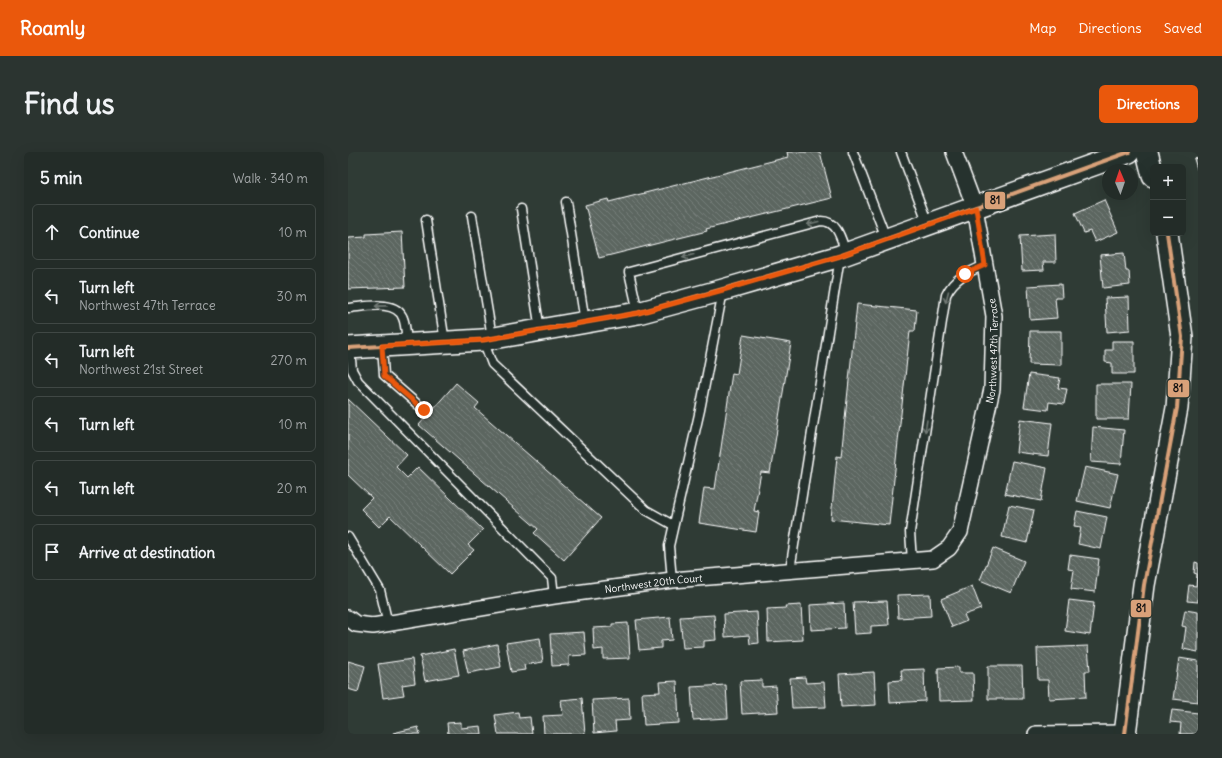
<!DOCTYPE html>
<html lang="en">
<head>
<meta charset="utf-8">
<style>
  :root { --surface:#232c28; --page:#2b3430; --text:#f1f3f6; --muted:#a3a7a8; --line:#404845; --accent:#ea580c }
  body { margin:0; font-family:Delius,sans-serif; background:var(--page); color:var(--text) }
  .controls { position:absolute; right:12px; top:12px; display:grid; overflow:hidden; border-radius:6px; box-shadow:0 4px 16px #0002 }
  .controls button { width:36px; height:36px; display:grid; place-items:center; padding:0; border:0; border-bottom:1px solid var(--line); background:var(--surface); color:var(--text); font:20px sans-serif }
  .compass { position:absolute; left:754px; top:12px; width:36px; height:36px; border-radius:50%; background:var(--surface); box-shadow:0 4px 16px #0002; rotate:358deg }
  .stop { position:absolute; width:12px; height:12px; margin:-9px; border:3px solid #ea580c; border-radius:50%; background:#fff }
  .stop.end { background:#ea580c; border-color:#fff; box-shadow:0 1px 4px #0008 }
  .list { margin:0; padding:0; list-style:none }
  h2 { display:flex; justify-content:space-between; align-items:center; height:52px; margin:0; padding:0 16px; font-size:17px }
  h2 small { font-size:13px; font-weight:400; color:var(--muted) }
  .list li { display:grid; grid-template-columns:26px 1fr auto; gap:12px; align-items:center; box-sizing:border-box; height:56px; margin:0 8px 8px; padding:0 8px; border:1px solid var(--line); border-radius:6px }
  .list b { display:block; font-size:15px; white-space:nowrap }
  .list p { margin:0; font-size:13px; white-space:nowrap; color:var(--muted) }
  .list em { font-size:13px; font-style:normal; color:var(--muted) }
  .icon { flex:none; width:22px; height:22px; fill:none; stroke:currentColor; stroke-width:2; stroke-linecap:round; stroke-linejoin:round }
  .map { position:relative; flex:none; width:850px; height:582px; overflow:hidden; border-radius:6px }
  header { display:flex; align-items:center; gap:24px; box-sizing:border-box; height:56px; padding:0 20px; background:var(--accent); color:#fff }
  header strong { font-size:19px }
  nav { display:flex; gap:22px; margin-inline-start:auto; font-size:14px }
  .intro { display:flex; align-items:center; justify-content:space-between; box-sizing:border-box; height:96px; padding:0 24px }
  h1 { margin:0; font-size:28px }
  .button { padding:10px 18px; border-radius:6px; background:var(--accent); color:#fff; font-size:14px; font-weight:700 }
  main { display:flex; gap:24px; padding:0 24px }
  aside { flex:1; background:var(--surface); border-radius:6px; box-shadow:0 4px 16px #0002 }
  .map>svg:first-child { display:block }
  .building { fill:url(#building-back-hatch); stroke:#fff }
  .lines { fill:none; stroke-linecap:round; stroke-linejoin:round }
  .lane-casing { stroke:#fff; stroke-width:11 }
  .street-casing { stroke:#fff; stroke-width:18 }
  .secondary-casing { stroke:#fff; stroke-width:24 }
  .lane { stroke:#26332d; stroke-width:8 }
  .street { stroke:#26332d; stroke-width:15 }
  .secondary { stroke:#26332d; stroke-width:21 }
  .bus-1-casing { stroke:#26332d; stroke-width:7 }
  .bus-1 { stroke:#d9a179; stroke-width:4 }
  .oneway { stroke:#727a76 }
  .route { stroke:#ea580c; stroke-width:5 }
  .labels { text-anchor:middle; stroke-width:4; stroke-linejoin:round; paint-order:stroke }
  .street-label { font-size:10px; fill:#fff; stroke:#26332d }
  .line-badge { stroke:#26332d; stroke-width:1.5 }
  .pale-badge-label { font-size:11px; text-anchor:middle; font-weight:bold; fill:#111 }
</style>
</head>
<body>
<header>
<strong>Roamly</strong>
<nav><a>Map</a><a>Directions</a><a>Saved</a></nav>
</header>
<div class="intro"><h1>Find us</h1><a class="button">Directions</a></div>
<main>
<aside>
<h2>5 min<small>Walk · 340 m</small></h2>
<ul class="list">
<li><svg class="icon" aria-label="ahead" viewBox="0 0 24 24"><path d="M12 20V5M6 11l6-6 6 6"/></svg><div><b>Continue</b></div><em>10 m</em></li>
<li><svg class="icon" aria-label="left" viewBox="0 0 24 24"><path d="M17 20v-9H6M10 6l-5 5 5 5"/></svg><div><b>Turn left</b><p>Northwest 47th Terrace</p></div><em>30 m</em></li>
<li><svg class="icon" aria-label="left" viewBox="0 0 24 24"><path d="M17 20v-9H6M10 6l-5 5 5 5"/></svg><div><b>Turn left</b><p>Northwest 21st Street</p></div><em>270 m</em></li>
<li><svg class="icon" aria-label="left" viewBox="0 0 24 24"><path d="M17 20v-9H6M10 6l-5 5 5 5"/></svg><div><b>Turn left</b></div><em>10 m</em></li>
<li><svg class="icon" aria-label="left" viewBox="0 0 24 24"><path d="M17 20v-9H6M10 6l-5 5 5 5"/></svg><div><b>Turn left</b></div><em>20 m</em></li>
<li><svg class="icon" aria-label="arrive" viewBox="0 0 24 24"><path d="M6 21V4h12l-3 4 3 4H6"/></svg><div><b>Arrive at destination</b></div></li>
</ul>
</aside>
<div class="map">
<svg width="850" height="582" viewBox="0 0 850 582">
  <defs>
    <pattern id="building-back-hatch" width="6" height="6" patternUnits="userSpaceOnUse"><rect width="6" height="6" fill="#5b6661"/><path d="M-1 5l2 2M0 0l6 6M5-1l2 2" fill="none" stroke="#747d79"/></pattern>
  </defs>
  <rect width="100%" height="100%" fill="#2f3b35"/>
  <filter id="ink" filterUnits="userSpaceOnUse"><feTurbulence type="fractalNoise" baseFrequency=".025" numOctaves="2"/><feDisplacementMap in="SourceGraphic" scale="8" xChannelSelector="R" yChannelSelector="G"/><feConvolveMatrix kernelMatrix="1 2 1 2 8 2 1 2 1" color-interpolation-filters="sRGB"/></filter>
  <g filter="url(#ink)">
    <g class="building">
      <polygon points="439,0 472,0 484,46 358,77 359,79 251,106 237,53 260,47 261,50 440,5"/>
      <polygon points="850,6 850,20 846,7"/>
      <polygon points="756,48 770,80 747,90 742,79 736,81 727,61"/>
      <polygon points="54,80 57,135 0,137 0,86 18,85 18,82"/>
      <polygon points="707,82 708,110 695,110 696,118 674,119 672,84"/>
      <polygon points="776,101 778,119 781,119 782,133 755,136 752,103"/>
      <polygon points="713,132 714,146 707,146 709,166 682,168 680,134"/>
      <polygon points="781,145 782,178 759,180 757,146"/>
      <polygon points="509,152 569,158 567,179 562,179 541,373 483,367 489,304 493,305"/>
      <polygon points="682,179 713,179 713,213 681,212"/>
      <polygon points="395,183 443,191 422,321 413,320 406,359 411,360 408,380 351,371 356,336 367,337 384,221 389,222"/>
      <polygon points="764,189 786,189 786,222 764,222 764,211 757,210 757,198 764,198"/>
      <polygon points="681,222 712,226 710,236 719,237 716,252 701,250 700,258 676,255"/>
      <polygon points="108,231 131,251 127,256 253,366 216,408 186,381 190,377 71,273"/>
      <polygon points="748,232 783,232 781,267 748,267"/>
      <polygon points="0,247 59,303 48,315 59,326 70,315 135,378 120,393 126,398 102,422 42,364 31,375 13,357 24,346 0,323"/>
      <polygon points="672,267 704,271 700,304 668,300"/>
      <polygon points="745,275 776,278 773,312 743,310"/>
      <polygon points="664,309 699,316 693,349 657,342"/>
      <polygon points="737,315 770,322 762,356 729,349"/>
      <polygon points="661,353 686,358 679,391 654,385"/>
      <polygon points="729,359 759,365 753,397 730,392 733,375 726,374"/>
      <polygon points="645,396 676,409 663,441 632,428"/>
      <polygon points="722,403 751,407 747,440 723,437 726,418 720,417"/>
      <polygon points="847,410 850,411 850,450 839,449 841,433 848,434 849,422 846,421"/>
      <polygon points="624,434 633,457 616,463 619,469 604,475 593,447"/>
      <polygon points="582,442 583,464 550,466 549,443"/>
      <polygon points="721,448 746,451 742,483 717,479"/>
      <polygon points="539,449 541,473 523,474 523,481 507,482 505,450"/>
      <polygon points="496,451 497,476 463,478 462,453"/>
      <polygon points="453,453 455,488 420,490 419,457 438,456 437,454"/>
      <polygon points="837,458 850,460 850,500 835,497 838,475 834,474"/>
      <polygon points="409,460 411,491 402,492 401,483 377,485 376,462"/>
      <polygon points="366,463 368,488 356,489 356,495 335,496 332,465"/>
      <polygon points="322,465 324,488 313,489 313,496 291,498 288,468"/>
      <polygon points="280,471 282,506 255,507 255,497 246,498 245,476 264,475 264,472"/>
      <polygon points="236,480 238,503 221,504 221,513 204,514 202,482"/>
      <polygon points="192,486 195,510 176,513 177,518 163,520 158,491"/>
      <polygon points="149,492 153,515 120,521 115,499"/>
      <polygon points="740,494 742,519 737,519 738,545 701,547 700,528 690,528 689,496"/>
      <polygon points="106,497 111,523 77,529 72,504"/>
      <polygon points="831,506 850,509 850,550 825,547"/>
      <polygon points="64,507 67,531 54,533 56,543 35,546 30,512"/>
      <polygon points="0,509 17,514 10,540 0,537"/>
      <polygon points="640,514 674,514 675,547 640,547"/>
      <polygon points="611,515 611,521 625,521 626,548 591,549 590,516"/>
      <polygon points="576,517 577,549 542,551 541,529 554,528 553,518"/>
      <polygon points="526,520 528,553 493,555 491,522"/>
      <polygon points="457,525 458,531 476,530 478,555 444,556 442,526"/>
      <polygon points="414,528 414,535 428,534 430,560 394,562 392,529"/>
      <polygon points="329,529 331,571 296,573 294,541 312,540 311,530"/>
      <polygon points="378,533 380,566 345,568 343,535"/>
      <polygon points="234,546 237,582 196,582 195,564 215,563 213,548"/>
      <polygon points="281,546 282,568 267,569 268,579 246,581 244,548"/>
      <polygon points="824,558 850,561 850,582 832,582 833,571 822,570"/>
      <polygon points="170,560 171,566 182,565 184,582 150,582 147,563"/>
      <polygon points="113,570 113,576 133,574 134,582 100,582 99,571"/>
      <polygon points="70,575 72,582 45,582 45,581"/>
    </g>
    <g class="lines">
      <defs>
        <g id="lane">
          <polyline points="505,0 538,86"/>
          <polyline points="553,0 580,72"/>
          <polyline points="218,50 237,170"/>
          <polyline points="173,57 192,178"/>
          <polyline points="124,64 144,185"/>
          <polyline points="78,68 97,190"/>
          <path d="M0 156C16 155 48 147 55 166 58 173 58 184 59 191"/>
          <path d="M290 160 281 120 473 69C490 69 493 87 498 101"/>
          <polyline points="135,188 144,212 298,358 325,373"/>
          <polyline points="34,195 36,223 76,258"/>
          <polyline points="2,197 4,218 10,229 204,426 206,444"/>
          <polyline points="0,385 32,438 40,472"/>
          <path d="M564 409 562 380 598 143C606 126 620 120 637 113"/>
          <polyline points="442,418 492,105"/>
          <polyline points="324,428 321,394 352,258 375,139"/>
        </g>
        <g id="street">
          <path id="s1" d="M0 466 8 472 25 474 206 444 324 428 585 407 601 396 612 380 644 237 646 164 627 56 606 0"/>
          <polyline points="688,582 777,581"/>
        </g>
        <g id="secondary">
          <polyline points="799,0 805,24"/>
          <polyline points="0,196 135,188 290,161 375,138 492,104 781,0"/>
          <polyline points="777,582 796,433 829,256 834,185 819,81"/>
        </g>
      </defs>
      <use href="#lane" class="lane-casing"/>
      <use href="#street" class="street-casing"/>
      <use href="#secondary" class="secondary-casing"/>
      <use href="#lane" class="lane"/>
      <use href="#street" class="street"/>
      <use href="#secondary" class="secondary"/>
      <defs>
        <g id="bus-1">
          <polyline points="0,196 135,188 290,161 492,104 781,0"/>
          <polyline points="777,582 796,433 829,256 834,185 819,81"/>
        </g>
      </defs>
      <use href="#bus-1" class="bus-1-casing"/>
      <use href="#bus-1" class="bus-1"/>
    </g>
    <defs><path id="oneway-shaft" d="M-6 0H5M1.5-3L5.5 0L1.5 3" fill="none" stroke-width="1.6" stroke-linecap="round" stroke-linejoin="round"/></defs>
    <g class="oneway">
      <use href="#oneway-shaft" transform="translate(465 71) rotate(165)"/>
      <use href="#oneway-shaft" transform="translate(340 104) rotate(165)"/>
      <use href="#oneway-shaft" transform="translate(599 145) rotate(104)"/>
      <use href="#oneway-shaft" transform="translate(33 154) rotate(179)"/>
      <use href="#oneway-shaft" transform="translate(578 274) rotate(99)"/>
    </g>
  </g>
  <g class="lines" filter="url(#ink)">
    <polyline class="route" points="76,258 36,224 34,194 135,188 290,161 375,138 492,104 628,56 637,113 617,122"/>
  </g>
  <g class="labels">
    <g class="street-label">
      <text dy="4" stroke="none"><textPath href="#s1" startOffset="815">Northwest 47th Terrace</textPath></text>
      <text dy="4" stroke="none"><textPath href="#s1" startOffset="311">Northwest 20th Court</textPath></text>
    </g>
  </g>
  <g class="line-badge">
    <rect x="636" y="39" width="22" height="19" rx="4" fill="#d9a179"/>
    <rect x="819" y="227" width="23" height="19" rx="4" fill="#d9a179"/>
    <rect x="782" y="447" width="22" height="19" rx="4" fill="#d9a179"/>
  </g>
  <g class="pale-badge-label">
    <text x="647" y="52">81</text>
    <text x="830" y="240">81</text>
    <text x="793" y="460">81</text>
  </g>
</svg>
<div class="controls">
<button>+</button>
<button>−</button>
</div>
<svg class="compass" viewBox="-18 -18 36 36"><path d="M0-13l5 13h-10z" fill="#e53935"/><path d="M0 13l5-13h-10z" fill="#a3a7a8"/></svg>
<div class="stop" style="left:617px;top:122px"></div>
<div class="stop end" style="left:76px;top:258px"></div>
</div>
</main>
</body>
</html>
